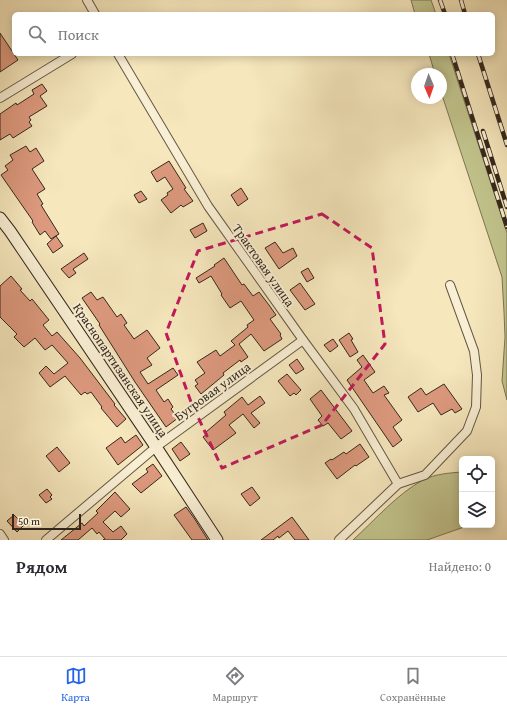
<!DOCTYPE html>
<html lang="ru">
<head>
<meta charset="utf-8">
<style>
  :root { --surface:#fff; --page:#f2f2f3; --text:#2b2b33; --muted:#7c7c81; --line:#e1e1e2; --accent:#2563eb }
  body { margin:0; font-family:"Gentium Book Plus",serif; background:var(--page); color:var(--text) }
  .controls { position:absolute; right:12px; bottom:12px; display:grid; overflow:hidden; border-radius:6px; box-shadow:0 2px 10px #0003 }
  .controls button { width:36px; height:36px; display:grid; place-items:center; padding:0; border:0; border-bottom:1px solid var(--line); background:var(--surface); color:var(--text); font:20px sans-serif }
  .compass { position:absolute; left:411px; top:68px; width:36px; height:36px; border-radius:50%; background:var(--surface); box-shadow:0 2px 10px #0003; rotate:178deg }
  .scale { position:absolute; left:12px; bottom:10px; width:69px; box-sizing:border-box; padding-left:4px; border:2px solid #34281d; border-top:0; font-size:11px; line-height:14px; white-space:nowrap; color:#34281d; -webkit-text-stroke:3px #f9efd4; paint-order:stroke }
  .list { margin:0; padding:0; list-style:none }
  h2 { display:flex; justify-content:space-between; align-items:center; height:52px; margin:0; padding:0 16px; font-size:17px }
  h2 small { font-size:13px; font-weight:400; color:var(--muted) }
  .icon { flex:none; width:22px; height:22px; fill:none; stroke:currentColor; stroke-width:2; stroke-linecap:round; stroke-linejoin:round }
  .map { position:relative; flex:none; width:507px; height:540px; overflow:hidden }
  .search { position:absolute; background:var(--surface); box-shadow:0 2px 10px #0003; left:12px; right:12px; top:12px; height:44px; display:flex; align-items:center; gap:10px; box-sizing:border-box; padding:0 14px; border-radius:6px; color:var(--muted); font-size:15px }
  .sheet { height:116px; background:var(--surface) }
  nav { display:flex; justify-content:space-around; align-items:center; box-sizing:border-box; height:56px; border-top:1px solid var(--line); background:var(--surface); font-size:11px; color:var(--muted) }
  nav a { display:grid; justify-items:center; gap:2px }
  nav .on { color:var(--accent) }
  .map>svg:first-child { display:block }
  .green { fill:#c2c48d; stroke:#7b7655 }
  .building { fill:#dd997e; stroke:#34281d }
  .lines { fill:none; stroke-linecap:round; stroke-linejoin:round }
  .street-casing { stroke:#645845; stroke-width:10 }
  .secondary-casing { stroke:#34281d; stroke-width:13 }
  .street { stroke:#f9efd4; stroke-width:8 }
  .secondary { stroke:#f9efd4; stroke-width:11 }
  .rail-casing { stroke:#34281d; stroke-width:4.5 }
  .rail { stroke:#f9efd4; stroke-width:3; stroke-dasharray:9; stroke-linecap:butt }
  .marked { fill:none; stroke:#c2185b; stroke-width:3; stroke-dasharray:8 5; stroke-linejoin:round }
  .labels { text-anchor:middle; stroke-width:4; stroke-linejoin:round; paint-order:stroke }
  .street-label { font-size:13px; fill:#34281d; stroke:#f9efd4 }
</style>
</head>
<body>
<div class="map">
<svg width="507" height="540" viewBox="0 0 507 540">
  <rect width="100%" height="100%" fill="#f6e7bd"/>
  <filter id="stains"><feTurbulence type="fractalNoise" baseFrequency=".005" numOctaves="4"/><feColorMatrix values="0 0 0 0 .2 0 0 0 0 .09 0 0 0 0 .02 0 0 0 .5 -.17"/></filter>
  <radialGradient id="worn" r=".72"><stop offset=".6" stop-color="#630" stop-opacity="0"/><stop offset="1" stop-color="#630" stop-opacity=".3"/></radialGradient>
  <g class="green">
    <polygon points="411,0 431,0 436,14 415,14"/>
    <polygon points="429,54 449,54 507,233 507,400 502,381 505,337 504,312 502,277 441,92 441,74 435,74"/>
    <path d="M462 472V525L467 526 427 540H353C375 520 397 494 423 480 435 474 449 473 462 472Z"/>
  </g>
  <g class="building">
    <polygon points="0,33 18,60 0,72"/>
    <polygon points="42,84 47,91 40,96 47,106 29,117 31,120 29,122 32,126 13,138 10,134 0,140 0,114 16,103 17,105 34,94 32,90"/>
    <polygon points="26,146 30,152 36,148 44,161 32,169 45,189 37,194 43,204 41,205 59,234 51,239 45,231 40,235 32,222 33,221 1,175 8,170 5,166 13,160 10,155"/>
    <polygon points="169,161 186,188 184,189 193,201 183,207 181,205 171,213 161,200 168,195 167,193 173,189 165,177 157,182 151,172"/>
    <polygon points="241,188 248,199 238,206 231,195"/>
    <polygon points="141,191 147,199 139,203 134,195"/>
    <polygon points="203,223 207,231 195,238 190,230"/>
    <polygon points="56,236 63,246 53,253 47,244"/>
    <polygon points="275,242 283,253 293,248 297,256 279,269 265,248"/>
    <polygon points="84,253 88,259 73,269 76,273 69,278 61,269"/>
    <polygon points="224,258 242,285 244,284 253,296 259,292 269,305 276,315 270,319 281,334 280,335 282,339 264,351 251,334 239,344 248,357 241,362 240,360 223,373 224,375 201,394 195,386 198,384 195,380 205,373 197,362 216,350 220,356 235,345 231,341 248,327 247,325 254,320 241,301 230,308 221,295 222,294 211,276 199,283 196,278 215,266 214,265"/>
    <polygon points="308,268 314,278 307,282 301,272"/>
    <polygon points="11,276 22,289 20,290 30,301 32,299 49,320 43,325 52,336 57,332 80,358 115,404 114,405 126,419 117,427 101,408 102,407 91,392 87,394 85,392 81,395 65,376 50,387 39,373 46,366 54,374 68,363 52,345 45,350 35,338 24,347 14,337 17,334 0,317 0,286"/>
    <polygon points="300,283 315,304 305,310 290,290"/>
    <polygon points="91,292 97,300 103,297 117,317 121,314 127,323 124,325 134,339 147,330 160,348 147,358 152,365 140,372 148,384 173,368 178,375 156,390 164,402 168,399 173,407 171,409 178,418 166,427 135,382 99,325 100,324 82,298"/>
    <polygon points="349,333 353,339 351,340 358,352 350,357 339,340"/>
    <polygon points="333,339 338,346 330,352 324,345"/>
    <polygon points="363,355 375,372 364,380 373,393 384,386 389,393 384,395 402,420 393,427 402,440 393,447 347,380 362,367 357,360"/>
    <polygon points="297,359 304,369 296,374 289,365"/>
    <polygon points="287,374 301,390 296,395 294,393 290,396 278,381"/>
    <polygon points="444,384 462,409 455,413 452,409 441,415 433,403 418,412 408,397 421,388 426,395"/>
    <polygon points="321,390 352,431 341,439 328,423 323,426 318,420 322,416 310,399"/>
    <polygon points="260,396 265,403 251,413 260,423 254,428 243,414 229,425 236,433 213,450 203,437 207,434 206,432 226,415 224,412 242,397 248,405"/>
    <polygon points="136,435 143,445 118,465 106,448 121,437 125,443"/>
    <polygon points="181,442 190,454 180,461 172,449"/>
    <polygon points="360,444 369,457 356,466 355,465 337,479 325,463 331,459 332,460 344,452 346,454"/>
    <polygon points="57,447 70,463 59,472 46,456"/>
    <polygon points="153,464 162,476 141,493 132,484 148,472 146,469"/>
    <polygon points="252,487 260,498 250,506 241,494"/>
    <polygon points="47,489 52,495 50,497 52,499 46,503 39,495"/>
    <polygon points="115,492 130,509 121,517 115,511 103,522 113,532 121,526 127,534 121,540 103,540 105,539 99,532 97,534 92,528 78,540 61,540 82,523 84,526 98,513 96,511"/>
    <polygon points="186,507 194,518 208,540 192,540 174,515"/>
    <polygon points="14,515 24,525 17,532 7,521"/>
    <polygon points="292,517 309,540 295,540 288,531 279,538 278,536 273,540 261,540"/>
  </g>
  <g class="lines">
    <defs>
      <g id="street">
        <polyline points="87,0 95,14"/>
        <polyline points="118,54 208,206 303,340 354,409 398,484"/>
        <polyline points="0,98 72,54"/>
        <polyline points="0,534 4,540"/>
        <polyline points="46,540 156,447 303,340"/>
        <polyline points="339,540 398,484 425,475 467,431 476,407 477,375 474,351 450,285"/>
      </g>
      <polyline id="secondary" points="0,218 10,231 156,447 217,540"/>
    </defs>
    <use href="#street" class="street-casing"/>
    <use href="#secondary" class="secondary-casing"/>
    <use href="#street" class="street"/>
    <use href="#secondary" class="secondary"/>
    <defs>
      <g id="rail">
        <polyline points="440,0 445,14"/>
        <polyline points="461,0 465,14"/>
        <polyline points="452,54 507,227"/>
        <polyline points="478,54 507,145"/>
        <polyline points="483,131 507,207"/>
      </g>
    </defs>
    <use href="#rail" class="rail-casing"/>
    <use href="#rail" class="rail"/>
  </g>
  <path class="marked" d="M322 214 372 248 385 344 322 425 222 468 191 402 166 333 198 251Z"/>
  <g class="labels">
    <g class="street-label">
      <text transform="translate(264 265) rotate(55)" y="5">Трактовая улица</text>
      <text transform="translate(121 370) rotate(56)" y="5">Краснопартизанская улица</text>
      <text transform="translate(212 391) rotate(-36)" y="5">Бугровая улица</text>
    </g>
  </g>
  <rect width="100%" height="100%" filter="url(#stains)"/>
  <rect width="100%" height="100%" fill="url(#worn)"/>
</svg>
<div class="controls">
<button><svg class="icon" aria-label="locate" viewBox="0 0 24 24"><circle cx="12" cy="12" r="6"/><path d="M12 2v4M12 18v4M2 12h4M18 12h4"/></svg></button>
<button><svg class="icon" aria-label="layers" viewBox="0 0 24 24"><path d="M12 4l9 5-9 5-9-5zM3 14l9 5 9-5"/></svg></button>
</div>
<svg class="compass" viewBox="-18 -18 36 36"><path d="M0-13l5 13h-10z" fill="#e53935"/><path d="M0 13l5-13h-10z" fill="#7c7c81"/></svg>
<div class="scale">50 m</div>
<div class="search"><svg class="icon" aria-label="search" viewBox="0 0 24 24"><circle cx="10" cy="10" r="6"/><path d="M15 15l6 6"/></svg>Поиск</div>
</div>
<section class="sheet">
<h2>Рядом<small>Найдено: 0</small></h2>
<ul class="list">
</ul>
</section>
<nav>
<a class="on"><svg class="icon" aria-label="map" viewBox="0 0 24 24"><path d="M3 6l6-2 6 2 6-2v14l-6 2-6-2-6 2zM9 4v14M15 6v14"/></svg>Карта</a>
<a><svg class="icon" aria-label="directions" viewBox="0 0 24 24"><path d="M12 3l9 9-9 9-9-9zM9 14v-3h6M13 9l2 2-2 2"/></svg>Маршрут</a>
<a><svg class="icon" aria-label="saved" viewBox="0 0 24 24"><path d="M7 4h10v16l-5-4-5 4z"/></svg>Сохранённые</a>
</nav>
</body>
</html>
